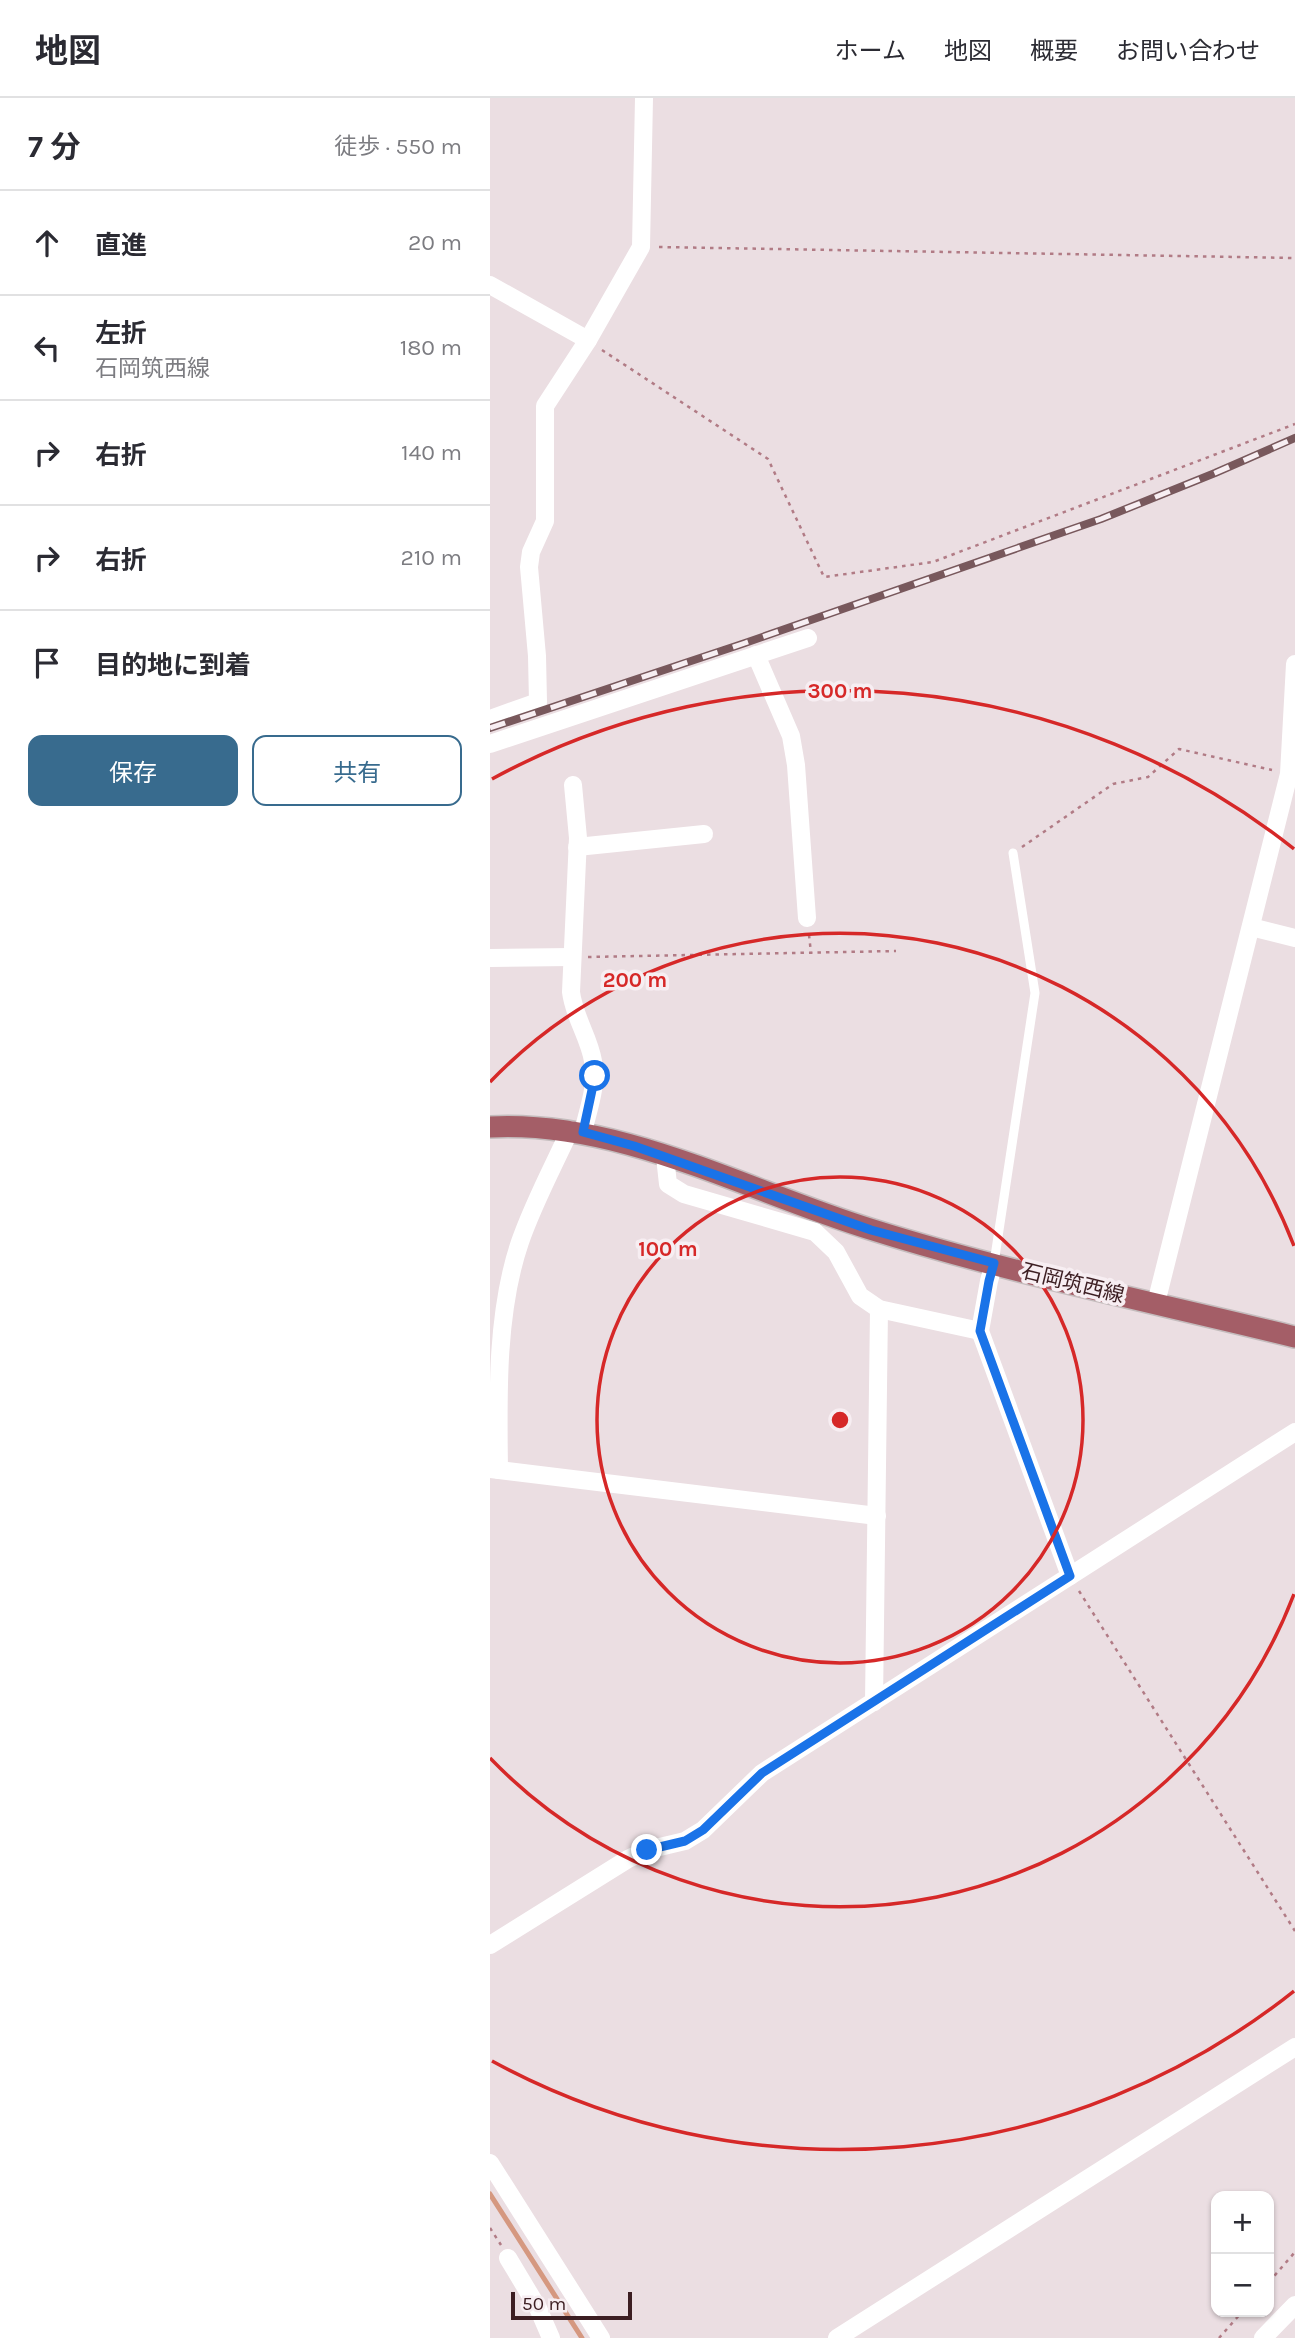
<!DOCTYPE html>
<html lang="ja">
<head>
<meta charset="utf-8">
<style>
  :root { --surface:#fff; --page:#f2f2f3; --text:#2b2b33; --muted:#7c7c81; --line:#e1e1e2; --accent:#386b8e }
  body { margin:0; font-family:Karla,"Noto Sans JP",sans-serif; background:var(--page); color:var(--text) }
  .controls { position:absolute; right:21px; bottom:21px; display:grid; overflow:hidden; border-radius:14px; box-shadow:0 2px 5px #0004 }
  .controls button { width:63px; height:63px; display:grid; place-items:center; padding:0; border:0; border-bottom:2px solid var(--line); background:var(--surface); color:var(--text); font:35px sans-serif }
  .scale { position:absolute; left:21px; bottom:18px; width:121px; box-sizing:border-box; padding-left:7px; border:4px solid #3c1e22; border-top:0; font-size:19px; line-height:24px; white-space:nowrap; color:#3c1e22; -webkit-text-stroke:5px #f7eef2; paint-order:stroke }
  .stop { position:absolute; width:21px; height:21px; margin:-16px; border:5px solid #1a73e8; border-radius:50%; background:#fff }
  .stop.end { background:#1a73e8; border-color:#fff; box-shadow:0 2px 7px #0008 }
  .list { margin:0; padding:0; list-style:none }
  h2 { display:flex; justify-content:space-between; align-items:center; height:91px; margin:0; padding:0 28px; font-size:30px }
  h2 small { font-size:23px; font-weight:400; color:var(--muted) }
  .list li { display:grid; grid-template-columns:46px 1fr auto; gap:21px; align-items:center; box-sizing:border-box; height:105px; padding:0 28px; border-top:2px solid var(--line) }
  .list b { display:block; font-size:26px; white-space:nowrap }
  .list p { margin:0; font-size:23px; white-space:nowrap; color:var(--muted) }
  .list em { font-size:23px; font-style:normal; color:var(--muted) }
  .actions { display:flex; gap:14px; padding:21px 28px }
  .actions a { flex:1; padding:16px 0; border:2px solid var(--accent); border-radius:14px; text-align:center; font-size:24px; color:var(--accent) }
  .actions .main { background:var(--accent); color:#fff }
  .icon { flex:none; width:38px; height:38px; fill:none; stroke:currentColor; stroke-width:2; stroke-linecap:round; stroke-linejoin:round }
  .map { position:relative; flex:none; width:805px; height:2240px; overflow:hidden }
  header { display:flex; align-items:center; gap:42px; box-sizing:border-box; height:98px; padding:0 35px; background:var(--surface); border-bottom:2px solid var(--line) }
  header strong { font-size:33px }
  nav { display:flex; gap:38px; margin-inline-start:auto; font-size:24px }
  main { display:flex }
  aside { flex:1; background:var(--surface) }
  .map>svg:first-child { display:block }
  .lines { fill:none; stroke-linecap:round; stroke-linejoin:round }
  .stream { stroke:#d59880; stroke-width:5 }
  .primary-casing { stroke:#c4bcbd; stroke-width:24 }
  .path { stroke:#b17b85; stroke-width:2.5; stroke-dasharray:3.5 5; stroke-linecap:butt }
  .lane { stroke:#fff; stroke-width:9 }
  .street { stroke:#fff; stroke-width:18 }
  .primary { stroke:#a45e67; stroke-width:21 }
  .rail-casing { stroke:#78585c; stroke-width:8 }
  .rail { stroke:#f7eef2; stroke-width:5; stroke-dasharray:16; stroke-linecap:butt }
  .route { stroke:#1a73e8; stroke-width:9 }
  .ring { fill:none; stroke:#d62828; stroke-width:3.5 }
  .labels { text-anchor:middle; stroke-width:7; stroke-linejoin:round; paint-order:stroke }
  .street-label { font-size:21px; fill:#3c1e22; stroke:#f7eef2 }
  .centre { fill:#d62828; stroke:#f7eef2; stroke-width:3.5 }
  .ring-label { font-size:21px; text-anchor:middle; font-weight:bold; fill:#d62828; stroke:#f7eef2; stroke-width:7; stroke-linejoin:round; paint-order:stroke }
</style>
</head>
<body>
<header>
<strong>地図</strong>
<nav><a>ホーム</a><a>地図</a><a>概要</a><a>お問い合わせ</a></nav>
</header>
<main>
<aside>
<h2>7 分<small>徒歩 · 550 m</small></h2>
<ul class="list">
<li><svg class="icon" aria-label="ahead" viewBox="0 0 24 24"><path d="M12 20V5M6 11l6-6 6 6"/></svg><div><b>直進</b></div><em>20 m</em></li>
<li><svg class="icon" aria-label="left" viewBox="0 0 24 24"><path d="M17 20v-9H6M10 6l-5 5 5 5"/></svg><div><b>左折</b><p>石岡筑西線</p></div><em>180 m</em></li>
<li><svg class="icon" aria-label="right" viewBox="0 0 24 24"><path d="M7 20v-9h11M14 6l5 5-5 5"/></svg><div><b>右折</b></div><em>140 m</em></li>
<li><svg class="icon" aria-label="right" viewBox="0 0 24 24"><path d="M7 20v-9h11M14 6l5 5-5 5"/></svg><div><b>右折</b></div><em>210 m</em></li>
<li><svg class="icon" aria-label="arrive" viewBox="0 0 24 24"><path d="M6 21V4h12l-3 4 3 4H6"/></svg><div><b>目的地に到着</b></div></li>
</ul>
<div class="actions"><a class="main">保存</a><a>共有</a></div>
</aside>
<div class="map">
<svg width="805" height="2240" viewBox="0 0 805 2240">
  <rect width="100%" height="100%" fill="#ebdee2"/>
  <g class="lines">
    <polyline class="stream" points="0,2096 92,2240"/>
    <defs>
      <path id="primary" d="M0 1029C131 1022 257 1093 380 1131 519 1175 663 1204 805 1239"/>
    </defs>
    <use href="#primary" class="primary-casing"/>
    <g class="path">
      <polyline points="169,149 805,160"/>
      <polyline points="112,252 278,361 334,479 443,464 805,326"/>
      <polyline points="532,749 623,686 658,679 689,651 782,672"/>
      <polyline points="319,837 321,855"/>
      <polyline points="98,859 406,853"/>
      <polyline points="589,1493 805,1833"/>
      <polyline points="0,2130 11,2147"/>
      <polyline points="779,2184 805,2154"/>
      <polyline points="729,2240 752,2214"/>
    </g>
    <polyline class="lane" points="504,1165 545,895 523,755"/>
    <g class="street">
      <polyline points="0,187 98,242"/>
      <polyline points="266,557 301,638 306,667 317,820"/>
      <polyline points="0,621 48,604 47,558 39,469 41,454 55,423 55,308 98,242 151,149 154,0"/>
      <polyline points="0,646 318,540"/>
      <path d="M83 687 88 740 81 894C84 919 99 939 103 963 108 986 98 1012 93 1034"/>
      <polyline points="87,749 214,736"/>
      <polyline points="761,829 805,840"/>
      <polyline points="0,860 81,859"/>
      <polyline points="175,1059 178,1086 194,1096 325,1134 346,1154 370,1198 389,1211 490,1233"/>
      <polyline points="504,1165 499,1183 490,1233 580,1478"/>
      <polyline points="666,1205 799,676 805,566"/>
      <polyline points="0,1371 387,1418"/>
      <path d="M9 1372C8 1299 6 1214 30 1144 43 1106 63 1069 80 1032"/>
      <polyline points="384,1604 389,1211"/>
      <polyline points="0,1847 138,1761 157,1752 195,1743 213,1732 272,1675 805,1334"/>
      <polyline points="0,2065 111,2240"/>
      <polyline points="18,2160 48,2210 61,2240"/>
      <polyline points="347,2240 805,1949"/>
      <polyline points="773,2240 805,2207"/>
    </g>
    <use href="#primary" class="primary"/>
    <defs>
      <polyline id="rail" points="0,630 255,545 611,421 725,375 805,340"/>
    </defs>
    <use href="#rail" class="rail-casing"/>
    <use href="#rail" class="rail"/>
  </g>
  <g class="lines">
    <polyline class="route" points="105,978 93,1034 144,1048 381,1132 504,1165 499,1183 490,1233 580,1478 272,1675 213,1732 195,1743 157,1752"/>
  </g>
  <g class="ring">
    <circle cx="350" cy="1322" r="243"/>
    <path d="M804 1496A486 486 0 0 1 0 1660M0 984A486 486 0 0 1 804 1148"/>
    <path d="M804 1893A729 729 0 0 1 2 1963M2 681A729 729 0 0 1 804 751"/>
  </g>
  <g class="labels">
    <g class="street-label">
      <text transform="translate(583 1185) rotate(14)" y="7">石岡筑西線</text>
    </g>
  </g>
  <circle cx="350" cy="1322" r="10" class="centre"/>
  <g class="ring-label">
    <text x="350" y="600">300 m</text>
    <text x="145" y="889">200 m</text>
    <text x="178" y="1158">100 m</text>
  </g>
</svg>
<div class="controls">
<button>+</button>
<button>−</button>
</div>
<div class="scale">50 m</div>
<div class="stop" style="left:105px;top:978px"></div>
<div class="stop end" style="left:157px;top:1752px"></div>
</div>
</main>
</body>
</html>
